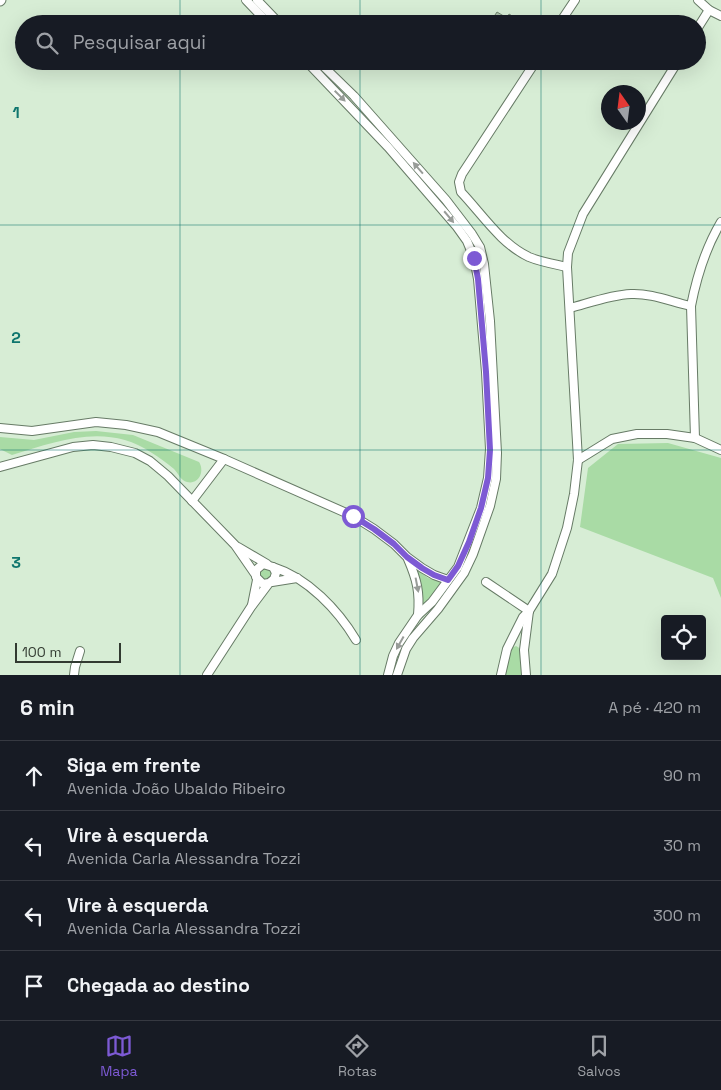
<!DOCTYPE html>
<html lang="pt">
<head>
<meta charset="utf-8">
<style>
  :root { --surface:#171b24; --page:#20242c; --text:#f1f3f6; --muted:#9ea1a6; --line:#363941; --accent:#7d5ad4 }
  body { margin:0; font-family:"Space Grotesk",sans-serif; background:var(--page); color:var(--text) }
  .controls { position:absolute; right:15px; bottom:15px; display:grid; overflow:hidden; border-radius:5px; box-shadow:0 5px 20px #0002 }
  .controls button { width:45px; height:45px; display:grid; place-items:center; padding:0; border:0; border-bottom:1px solid var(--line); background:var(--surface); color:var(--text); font:25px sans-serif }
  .compass { position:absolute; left:601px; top:85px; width:45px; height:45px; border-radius:50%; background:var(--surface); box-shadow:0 5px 20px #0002; rotate:346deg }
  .scale { position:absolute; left:15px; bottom:12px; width:106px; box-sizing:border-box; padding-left:5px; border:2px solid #323a31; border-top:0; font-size:14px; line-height:18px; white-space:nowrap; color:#323a31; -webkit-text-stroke:4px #d7edd5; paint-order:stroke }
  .stop { position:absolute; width:15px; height:15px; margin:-11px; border:4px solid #7d5ad4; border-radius:50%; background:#fff }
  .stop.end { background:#7d5ad4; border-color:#fff; box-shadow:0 1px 5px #0008 }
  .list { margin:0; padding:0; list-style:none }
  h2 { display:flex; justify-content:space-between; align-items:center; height:65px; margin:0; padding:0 20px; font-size:21px }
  h2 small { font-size:16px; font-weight:400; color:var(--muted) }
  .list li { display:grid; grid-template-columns:32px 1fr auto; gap:15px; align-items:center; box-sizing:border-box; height:70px; padding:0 20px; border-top:1px solid var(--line) }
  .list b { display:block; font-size:19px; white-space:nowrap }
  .list p { margin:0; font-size:16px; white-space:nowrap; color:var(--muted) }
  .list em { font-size:16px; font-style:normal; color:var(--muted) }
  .icon { flex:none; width:28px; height:28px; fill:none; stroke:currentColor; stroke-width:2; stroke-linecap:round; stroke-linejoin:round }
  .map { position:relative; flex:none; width:721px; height:675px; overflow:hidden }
  .search { position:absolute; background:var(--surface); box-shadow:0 5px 20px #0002; left:15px; right:15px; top:15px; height:55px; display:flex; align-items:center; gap:12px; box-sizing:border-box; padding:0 18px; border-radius:28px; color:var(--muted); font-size:19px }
  .sheet { height:345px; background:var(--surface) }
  nav { display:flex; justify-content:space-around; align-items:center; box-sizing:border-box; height:70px; border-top:1px solid var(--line); background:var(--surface); font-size:14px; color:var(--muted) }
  nav a { display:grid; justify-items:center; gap:2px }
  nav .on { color:var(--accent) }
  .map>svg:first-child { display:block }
  .green { fill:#a9dba5 }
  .building { fill:#acc2aa; stroke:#71856f }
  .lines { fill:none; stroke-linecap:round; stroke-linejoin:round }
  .minor-casing { stroke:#677b66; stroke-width:10 }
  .major-casing { stroke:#677b66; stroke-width:11 }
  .minor { stroke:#fff; stroke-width:8 }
  .major { stroke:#fff; stroke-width:9 }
  .oneway { fill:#989c98 }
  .route { stroke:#7d5ad4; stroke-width:6 }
  .grid { fill:none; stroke:#0f766e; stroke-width:1; stroke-opacity:0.55 }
  .grid-label { font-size:16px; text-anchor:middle; font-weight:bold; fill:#0f766e; stroke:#d7edd5; stroke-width:4; stroke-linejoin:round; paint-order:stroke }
</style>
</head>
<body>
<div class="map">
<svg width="721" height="675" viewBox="0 0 721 675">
  <rect width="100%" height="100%" fill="#d7edd5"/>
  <g class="green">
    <path d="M96 431 133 435 199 462C205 471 199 485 187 482 181 481 178 473 174 469 167 463 160 458 152 453 107 422 58 441 12 455L0 449V437L34 440 74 432Z"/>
    <polygon points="668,443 721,458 721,598 713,578 580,527 588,468 618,444"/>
    <circle cx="266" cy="574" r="7"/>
    <polygon points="419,571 428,578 442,582 434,593 422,605 422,586 417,572"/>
    <path d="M516 646C527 651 523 665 523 675H504L511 648Z"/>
  </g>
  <polygon class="building" points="497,12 507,18 509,14 525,24 496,24 491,21"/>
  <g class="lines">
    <defs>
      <g id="minor">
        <polyline points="246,0 269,24"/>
        <polyline points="257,0 280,24"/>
        <polyline points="698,0 709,10 721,16"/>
        <polyline points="559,24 575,0"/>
        <polyline points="697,29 709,10"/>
        <polyline points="306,61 388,147 457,227 467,241 474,258 478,279 486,372 490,449 488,478 481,508 458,567 432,602 418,615 399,643 393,656 388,675"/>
        <polyline points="318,61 354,96 446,200 472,234 480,247 484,264 490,321 497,453 496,479 490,506 473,554 464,573 438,609 413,638 406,649 397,675"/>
        <path d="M536 61 462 174 459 182 461 192C482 214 501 244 529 257 541 262 554 264 567 267"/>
        <path d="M570 308C589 303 610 295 631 294 651 293 672 302 691 306"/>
        <polyline points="0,428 32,431 96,422 126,425 158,432 224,459 353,516 374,529 394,544 407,557 422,568 434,575 448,580"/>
        <path d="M695 438 691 306C697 275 705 249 721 222"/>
        <polyline points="578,460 612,439 637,434 667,434 695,438 721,450"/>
        <polyline points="0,467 73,447 93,445 111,447 135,453 150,461 168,476 235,545 255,574"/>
        <polyline points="192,501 224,459"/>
        <polyline points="238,547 267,564"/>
        <path d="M408 559C417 580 420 592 418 615"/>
        <path d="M273 567C308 578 338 610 356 640"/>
        <polyline points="272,582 297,578"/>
        <polyline points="486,582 529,611"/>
        <polyline points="252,605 257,580"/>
        <polyline points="74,675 75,667 80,651"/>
        <polyline points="207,675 251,607 269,583 274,579 276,573 273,567 263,564 256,570 256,577 263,584 269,583"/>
        <polyline points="501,675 507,649 523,617 529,611 552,574 567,528 574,494 578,460 567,267 568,253 583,214 678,61"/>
        <polyline points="526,675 524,650 529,611"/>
      </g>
      <polyline id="major" points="0,1 1,0"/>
    </defs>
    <use href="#minor" class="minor-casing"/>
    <use href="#major" class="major-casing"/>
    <use href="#minor" class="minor"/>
    <use href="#major" class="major"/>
  </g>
  <defs><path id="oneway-solid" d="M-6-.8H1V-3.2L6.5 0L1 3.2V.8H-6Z" transform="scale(1.25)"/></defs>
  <g class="oneway">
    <use href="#oneway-solid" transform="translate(340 96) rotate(45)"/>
    <use href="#oneway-solid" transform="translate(418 168) rotate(-131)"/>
    <use href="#oneway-solid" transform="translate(449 217) rotate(50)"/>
    <use href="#oneway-solid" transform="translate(417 585) rotate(79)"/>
    <use href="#oneway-solid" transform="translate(400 643) rotate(119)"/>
  </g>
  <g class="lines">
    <polyline class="route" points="353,516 374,529 394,544 407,557 422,568 434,575 448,580 458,566 469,542 481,508 488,478 490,450 486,372 478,279 474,258"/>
  </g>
  <path class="grid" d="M180 0V24M360 0V24M541 0V24M180 61V675M360 61V675M541 61V675M0 225H721M0 450H721"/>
  <g class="grid-label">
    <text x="16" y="118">1</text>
    <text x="16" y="343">2</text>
    <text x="16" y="568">3</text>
  </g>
</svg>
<div class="controls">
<button><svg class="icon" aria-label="locate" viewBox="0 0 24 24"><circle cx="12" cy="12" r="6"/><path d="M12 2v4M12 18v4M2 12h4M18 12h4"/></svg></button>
</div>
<svg class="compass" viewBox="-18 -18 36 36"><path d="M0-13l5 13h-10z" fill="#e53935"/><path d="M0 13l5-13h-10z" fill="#9ea1a6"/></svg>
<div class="scale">100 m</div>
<div class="stop" style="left:353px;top:516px"></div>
<div class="stop end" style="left:474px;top:258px"></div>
<div class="search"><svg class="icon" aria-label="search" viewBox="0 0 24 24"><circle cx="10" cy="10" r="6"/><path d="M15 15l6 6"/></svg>Pesquisar aqui</div>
</div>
<section class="sheet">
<h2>6 min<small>A pé · 420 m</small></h2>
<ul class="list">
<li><svg class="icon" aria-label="ahead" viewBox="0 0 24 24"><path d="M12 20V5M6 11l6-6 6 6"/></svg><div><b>Siga em frente</b><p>Avenida João Ubaldo Ribeiro</p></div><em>90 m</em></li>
<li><svg class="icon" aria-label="left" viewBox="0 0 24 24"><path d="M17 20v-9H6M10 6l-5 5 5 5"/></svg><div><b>Vire à esquerda</b><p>Avenida Carla Alessandra Tozzi</p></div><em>30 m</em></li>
<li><svg class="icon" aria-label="left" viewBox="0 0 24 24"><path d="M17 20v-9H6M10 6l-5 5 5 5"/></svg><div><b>Vire à esquerda</b><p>Avenida Carla Alessandra Tozzi</p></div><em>300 m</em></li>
<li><svg class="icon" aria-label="arrive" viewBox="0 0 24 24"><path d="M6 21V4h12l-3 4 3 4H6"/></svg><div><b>Chegada ao destino</b></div></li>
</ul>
</section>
<nav>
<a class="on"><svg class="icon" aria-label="map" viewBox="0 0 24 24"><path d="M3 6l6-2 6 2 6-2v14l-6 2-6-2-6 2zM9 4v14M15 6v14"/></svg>Mapa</a>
<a><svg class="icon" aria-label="directions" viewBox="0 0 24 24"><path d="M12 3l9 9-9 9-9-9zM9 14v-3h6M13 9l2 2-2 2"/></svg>Rotas</a>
<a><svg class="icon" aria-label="saved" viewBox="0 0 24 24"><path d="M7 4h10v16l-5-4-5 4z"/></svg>Salvos</a>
</nav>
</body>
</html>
